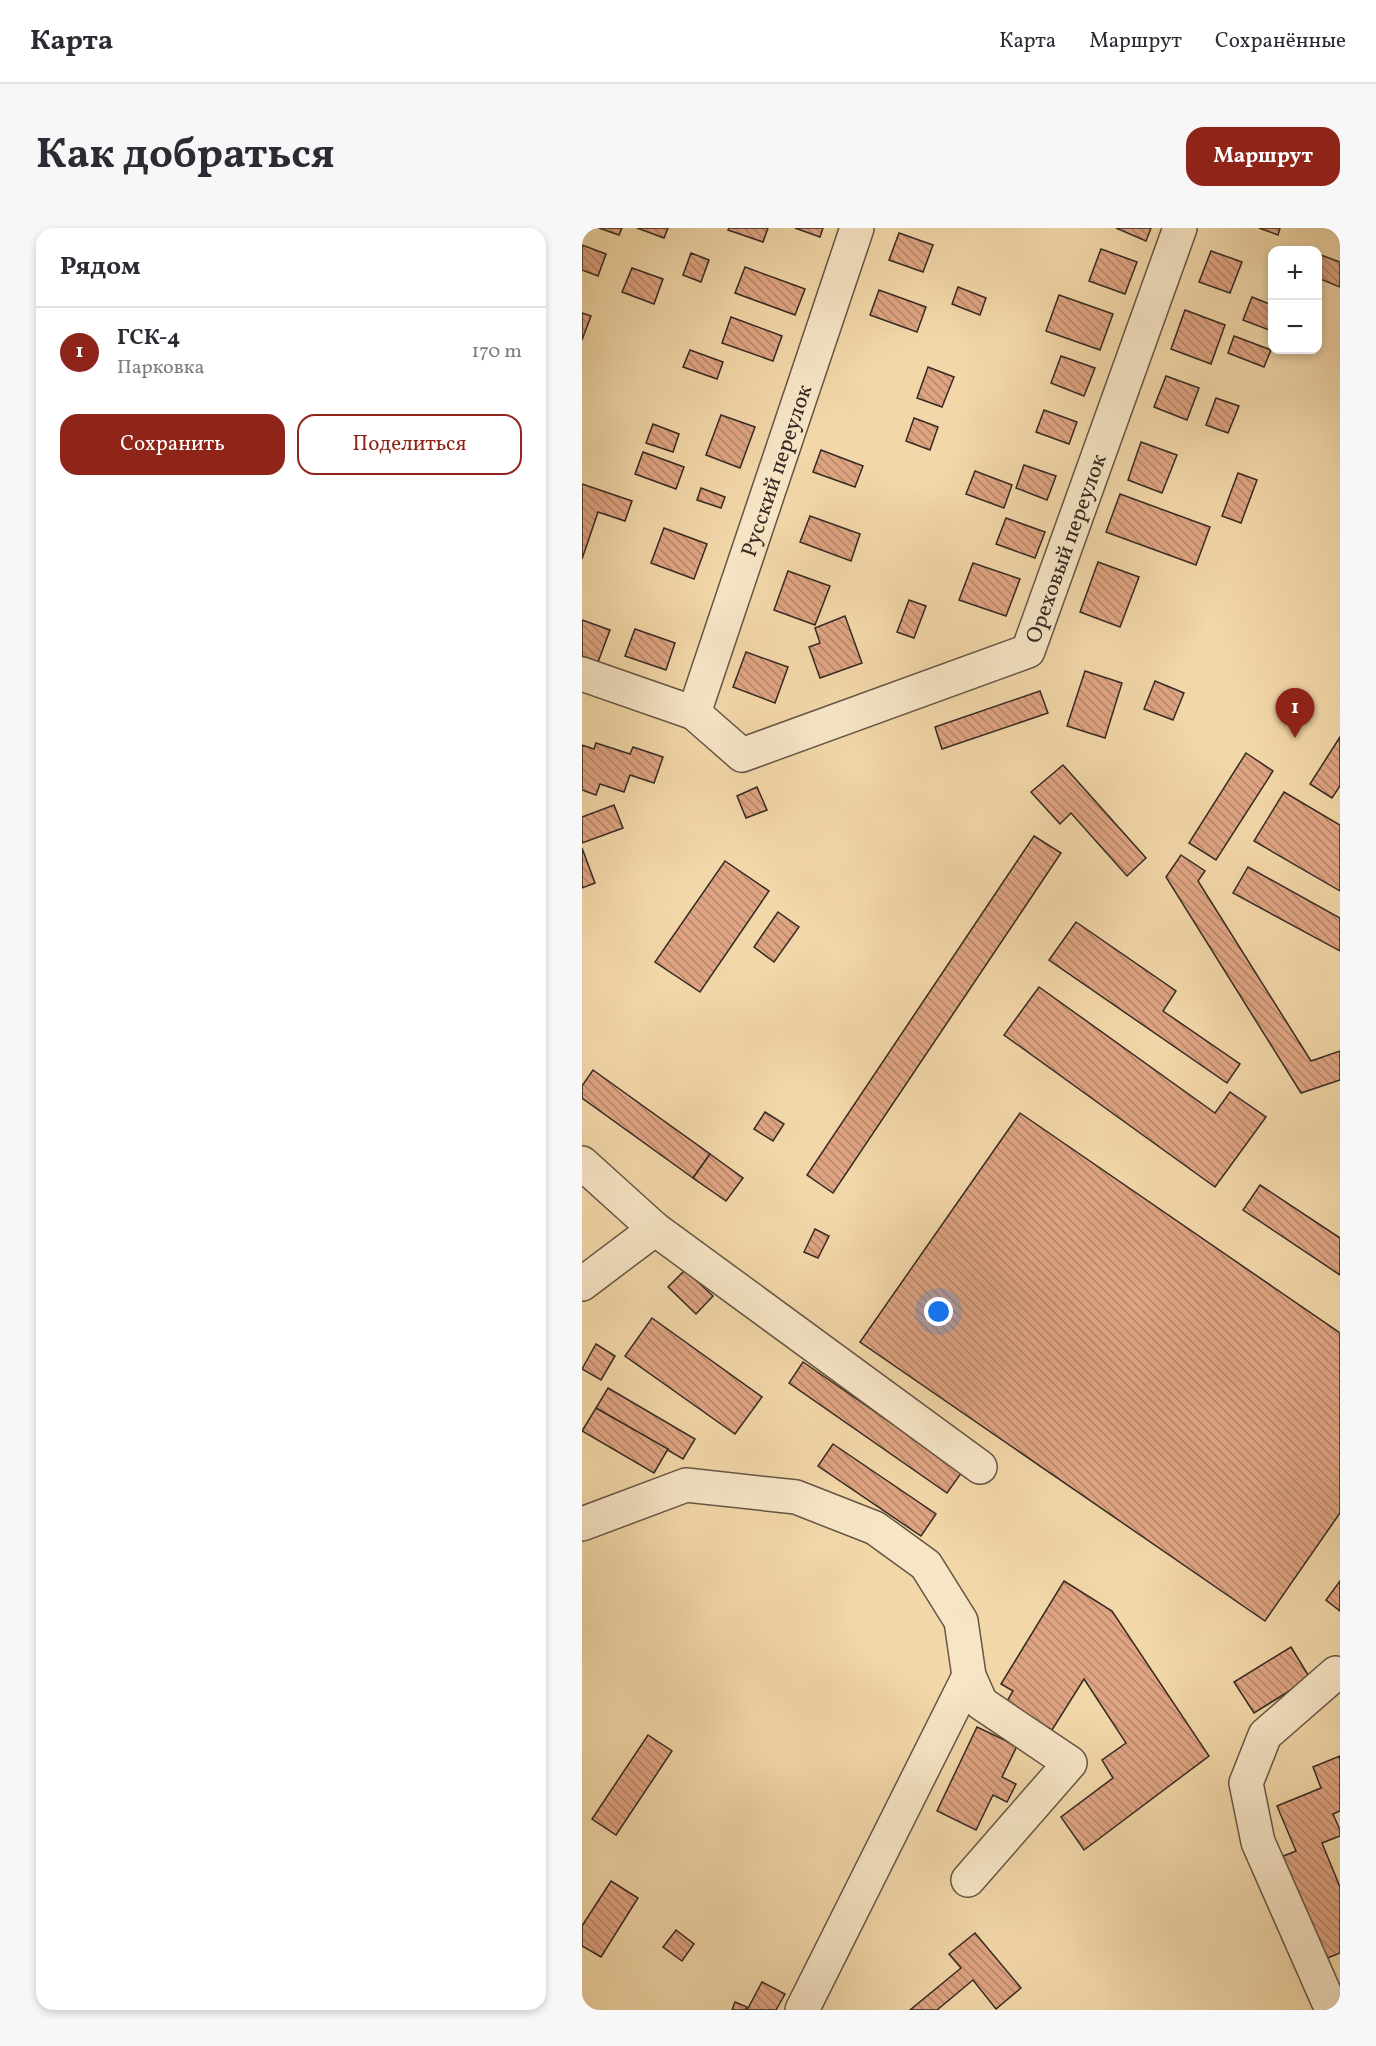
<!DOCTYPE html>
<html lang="ru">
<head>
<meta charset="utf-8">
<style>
  :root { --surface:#fff; --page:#f7f7f7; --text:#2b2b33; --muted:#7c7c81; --line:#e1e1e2; --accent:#8f2418 }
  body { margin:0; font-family:Vollkorn,serif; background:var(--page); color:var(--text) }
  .controls { position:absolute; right:18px; top:18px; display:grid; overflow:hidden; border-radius:12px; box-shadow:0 3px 9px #0003 }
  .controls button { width:54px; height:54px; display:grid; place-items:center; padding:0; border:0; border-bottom:2px solid var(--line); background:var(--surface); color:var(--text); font:30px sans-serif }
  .you { position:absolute; left:357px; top:1084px; width:21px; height:21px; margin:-15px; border:4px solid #fff; border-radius:50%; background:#1a73e8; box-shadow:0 0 0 9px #1a73e833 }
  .badge { display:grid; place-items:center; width:39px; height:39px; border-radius:50%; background:var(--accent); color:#fff; font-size:20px; font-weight:700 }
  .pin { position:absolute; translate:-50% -50px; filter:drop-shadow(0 2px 3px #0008) }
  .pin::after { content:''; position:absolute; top:32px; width:21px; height:18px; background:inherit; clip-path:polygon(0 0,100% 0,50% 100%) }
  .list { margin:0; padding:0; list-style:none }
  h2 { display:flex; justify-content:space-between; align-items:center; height:78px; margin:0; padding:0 24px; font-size:26px }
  h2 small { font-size:20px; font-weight:400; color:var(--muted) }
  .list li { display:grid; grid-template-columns:39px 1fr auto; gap:18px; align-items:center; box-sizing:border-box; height:90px; padding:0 24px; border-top:2px solid var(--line) }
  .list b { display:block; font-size:22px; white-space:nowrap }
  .list p { margin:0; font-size:20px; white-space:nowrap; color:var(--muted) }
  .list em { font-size:20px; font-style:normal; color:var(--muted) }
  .actions { display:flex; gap:12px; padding:18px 24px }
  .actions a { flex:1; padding:14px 0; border:2px solid var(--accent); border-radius:18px; text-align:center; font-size:21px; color:var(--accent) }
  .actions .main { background:var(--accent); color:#fff }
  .map { position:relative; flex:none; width:758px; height:1782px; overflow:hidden; border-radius:18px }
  header { display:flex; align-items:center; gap:36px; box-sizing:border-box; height:84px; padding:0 30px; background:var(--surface); border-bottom:2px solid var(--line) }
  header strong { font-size:28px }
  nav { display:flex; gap:33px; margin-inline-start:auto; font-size:21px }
  .intro { display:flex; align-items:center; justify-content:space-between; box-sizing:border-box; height:144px; padding:0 36px }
  h1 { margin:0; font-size:42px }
  .button { padding:15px 27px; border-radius:18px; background:var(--accent); color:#fff; font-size:21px; font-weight:700 }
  main { display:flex; gap:36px; padding:0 36px }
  aside { flex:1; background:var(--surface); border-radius:18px; box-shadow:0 3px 9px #0003 }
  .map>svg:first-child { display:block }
  .building { fill:url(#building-back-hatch); stroke:#352a23; stroke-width:1.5 }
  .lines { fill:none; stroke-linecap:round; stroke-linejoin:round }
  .minor-casing { stroke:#645544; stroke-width:36 }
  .minor { stroke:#f7e5c6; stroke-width:33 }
  .labels { text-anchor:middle; stroke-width:5; stroke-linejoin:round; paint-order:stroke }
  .street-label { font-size:22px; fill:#352a23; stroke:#f7e5c6 }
</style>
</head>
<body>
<header>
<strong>Карта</strong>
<nav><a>Карта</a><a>Маршрут</a><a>Сохранённые</a></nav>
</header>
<div class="intro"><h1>Как добраться</h1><a class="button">Маршрут</a></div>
<main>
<aside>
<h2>Рядом<small></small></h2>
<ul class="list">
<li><span class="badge">1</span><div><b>ГСК-4</b><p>Парковка</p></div><em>170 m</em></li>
</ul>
<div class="actions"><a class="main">Сохранить</a><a>Поделиться</a></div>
</aside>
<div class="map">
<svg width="758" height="1782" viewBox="0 0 758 1782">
  <defs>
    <pattern id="building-back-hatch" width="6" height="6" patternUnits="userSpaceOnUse" patternTransform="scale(1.5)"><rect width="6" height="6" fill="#dfa482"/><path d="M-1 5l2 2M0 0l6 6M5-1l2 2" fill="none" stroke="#b6866a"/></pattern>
  </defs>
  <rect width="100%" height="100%" fill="#f2d7a8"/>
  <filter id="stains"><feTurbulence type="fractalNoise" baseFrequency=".00333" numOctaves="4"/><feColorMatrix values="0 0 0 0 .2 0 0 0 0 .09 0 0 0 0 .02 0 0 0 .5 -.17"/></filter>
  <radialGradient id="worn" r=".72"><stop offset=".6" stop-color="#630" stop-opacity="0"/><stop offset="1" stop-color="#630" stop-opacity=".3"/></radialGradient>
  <g class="building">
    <polygon points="17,0 40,0 37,7"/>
    <polygon points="55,0 86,0 82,10"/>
    <polygon points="147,0 186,0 181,14 146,2"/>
    <polygon points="213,0 241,0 238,9"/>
    <polygon points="534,0 569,0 564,13"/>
    <polygon points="677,0 698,0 696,7"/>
    <polygon points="317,5 351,17 341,44 307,32"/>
    <polygon points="0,17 24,26 16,48 0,42"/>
    <polygon points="519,21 555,34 543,66 507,53"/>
    <polygon points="629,23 660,34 648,65 617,54"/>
    <polygon points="109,25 127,32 119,54 101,47"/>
    <polygon points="736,26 758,34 758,59 736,50"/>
    <polygon points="163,39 223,61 213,87 153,65"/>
    <polygon points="50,40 81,51 72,76 40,64"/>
    <polygon points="376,59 404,70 398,87 370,76"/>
    <polygon points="297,62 344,79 335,104 288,87"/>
    <polygon points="477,67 531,86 518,122 464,103"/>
    <polygon points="670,69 690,77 690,103 661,92"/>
    <polygon points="603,82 643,97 629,136 589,121"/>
    <polygon points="0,85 9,88 0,112"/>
    <polygon points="149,89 200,108 191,133 140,115"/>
    <polygon points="652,108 689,122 682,139 646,125"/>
    <polygon points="108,122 141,134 135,151 101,139"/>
    <polygon points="479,128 513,140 502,168 469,155"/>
    <polygon points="346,139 372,149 360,179 335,170"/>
    <polygon points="584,148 617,160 605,192 572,179"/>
    <polygon points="634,170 657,178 646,205 624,197"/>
    <polygon points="462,182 495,194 487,216 454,204"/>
    <polygon points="139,187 173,199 158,240 124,227"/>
    <polygon points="332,190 356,199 348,222 324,213"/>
    <polygon points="71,196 97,206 91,224 64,215"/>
    <polygon points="559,214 595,227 580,265 546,252"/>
    <polygon points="239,222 281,238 273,259 231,244"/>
    <polygon points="61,224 102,239 94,261 53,246"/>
    <polygon points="442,237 474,248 465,272 434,260"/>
    <polygon points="393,243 430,257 422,280 384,266"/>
    <polygon points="656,245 675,252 659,295 640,288"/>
    <polygon points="0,256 50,273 43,293 16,284 0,331"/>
    <polygon points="119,260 143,269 139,280 115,272"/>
    <polygon points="538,266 628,299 614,337 524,304"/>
    <polygon points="228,288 278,306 269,333 218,314"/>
    <polygon points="424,290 463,304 453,330 414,316"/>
    <polygon points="82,300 125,316 112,351 69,335"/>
    <polygon points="516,334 557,349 538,399 498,384"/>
    <polygon points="391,335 438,351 424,388 377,372"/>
    <polygon points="206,343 248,358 233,397 192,382"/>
    <polygon points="327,372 344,378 332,410 315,404"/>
    <polygon points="263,388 280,435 238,450 227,419 238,415 233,400"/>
    <polygon points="0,392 28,402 16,434 0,428"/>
    <polygon points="53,401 93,415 84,442 43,428"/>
    <polygon points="164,424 206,439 193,475 151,459"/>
    <polygon points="503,443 540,455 523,510 485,498"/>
    <polygon points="573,453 602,465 591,492 562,481"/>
    <polygon points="458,463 466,485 360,521 353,499"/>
    <polygon points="758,509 758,558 750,570 728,556"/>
    <polygon points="14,515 48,526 51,519 81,529 72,555 48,547 42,564 18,556 14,567 0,562 0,517 12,521"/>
    <polygon points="664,525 691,543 634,632 607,615"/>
    <polygon points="481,537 564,630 545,648 489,585 478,596 449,564"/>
    <polygon points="175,559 185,582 164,590 155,568"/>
    <polygon points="702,564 758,597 758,663 672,613"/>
    <polygon points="32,577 41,600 0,615 0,589"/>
    <polygon points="452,608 479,625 251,965 225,947"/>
    <polygon points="0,620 13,655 0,660"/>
    <polygon points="599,627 623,643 616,653 729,833 758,823 758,852 719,865 584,649"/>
    <polygon points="143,633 187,663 118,764 73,734"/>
    <polygon points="666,639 758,690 758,723 651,665"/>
    <polygon points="196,684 217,699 192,734 172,719"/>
    <polygon points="494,694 594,763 581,783 658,836 645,855 467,732"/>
    <polygon points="457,759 633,885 648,864 684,889 633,959 422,807"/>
    <polygon points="11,842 128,926 111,950 0,870 0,858"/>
    <polygon points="183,884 202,896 191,913 172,901"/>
    <polygon points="438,885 758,1105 758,1285 683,1393 278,1114"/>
    <polygon points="128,926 161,950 144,973 111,950"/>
    <polygon points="678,957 758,1010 758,1047 661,982"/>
    <polygon points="233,1001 247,1008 236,1030 222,1024"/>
    <polygon points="103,1042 131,1068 114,1086 86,1059"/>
    <polygon points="70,1090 180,1169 153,1206 43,1128"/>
    <polygon points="14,1116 33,1128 19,1152 0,1141"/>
    <polygon points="221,1134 380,1244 365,1265 207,1155"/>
    <polygon points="26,1160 113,1211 101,1231 14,1180"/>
    <polygon points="14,1180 86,1221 72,1245 0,1203"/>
    <polygon points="251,1216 354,1286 339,1308 236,1238"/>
    <polygon points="482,1353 530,1383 627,1528 502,1622 479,1589 531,1550 520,1532 544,1515 502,1451 470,1502 424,1475 431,1463 419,1456"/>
    <polygon points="758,1353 758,1383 744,1372"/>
    <polygon points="709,1419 728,1450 672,1485 652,1454"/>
    <polygon points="395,1499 435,1518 420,1549 434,1556 425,1574 411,1567 394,1602 355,1583"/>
    <polygon points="66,1507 90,1523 34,1607 10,1591"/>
    <polygon points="758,1528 758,1583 751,1586 758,1602 758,1608 740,1615 758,1659 758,1725 736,1734 694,1631 714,1623 695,1578 739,1560 731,1539"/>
    <polygon points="29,1653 56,1670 19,1729 0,1718 0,1698"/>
    <polygon points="94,1702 112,1716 100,1733 81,1719"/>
    <polygon points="393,1705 439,1760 414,1781 391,1752 355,1782 328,1782 379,1740 367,1726"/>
    <polygon points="180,1754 203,1766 194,1782 165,1782"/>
    <polygon points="153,1774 165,1779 163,1782 150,1782"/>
  </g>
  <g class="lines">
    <defs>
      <g id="minor">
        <path id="s1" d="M0 446 112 485 160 527 446 423 598 0"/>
        <path id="s2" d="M112 485 275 0"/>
        <polyline points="0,935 73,1001 398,1239"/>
        <polyline points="0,1056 73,1001"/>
        <polyline points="0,1296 104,1257 214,1269 293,1300 344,1337 379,1393 387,1448 399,1475 488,1535 386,1652"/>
        <polyline points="220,1782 387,1448"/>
        <polyline points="750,1782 676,1614 664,1555 683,1507 754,1445 758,1446"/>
      </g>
    </defs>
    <use href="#minor" class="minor-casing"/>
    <use href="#minor" class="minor"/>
  </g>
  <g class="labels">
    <g class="street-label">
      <text dy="8" stroke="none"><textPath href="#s2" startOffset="256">Русский переулок</textPath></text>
      <text dy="8" stroke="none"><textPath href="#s1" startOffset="596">Ореховый переулок</textPath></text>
    </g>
  </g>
  <rect width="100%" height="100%" filter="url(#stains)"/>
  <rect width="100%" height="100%" fill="url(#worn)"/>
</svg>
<div class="controls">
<button>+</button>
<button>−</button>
</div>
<div class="you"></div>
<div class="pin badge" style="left:713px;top:510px">1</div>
</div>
</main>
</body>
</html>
